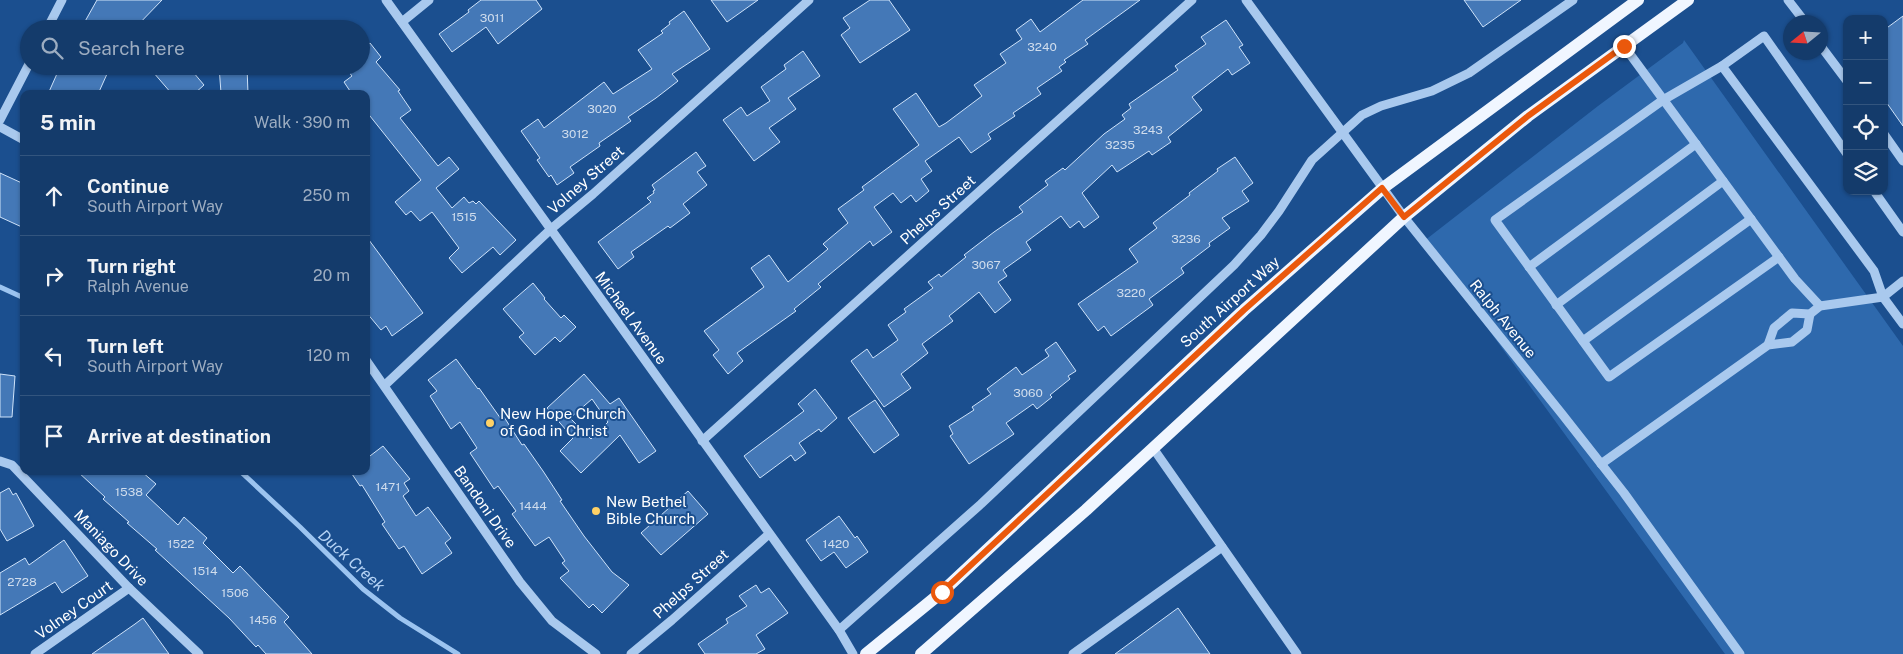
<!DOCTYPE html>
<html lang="en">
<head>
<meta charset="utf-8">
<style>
  :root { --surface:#143b6b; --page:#1d4271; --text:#f1f3f6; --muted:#9dadc1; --line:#33557e }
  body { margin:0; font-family:"Public Sans",sans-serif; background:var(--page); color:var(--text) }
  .controls { position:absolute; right:15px; top:15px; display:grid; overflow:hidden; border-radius:10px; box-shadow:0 1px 4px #0004 }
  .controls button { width:45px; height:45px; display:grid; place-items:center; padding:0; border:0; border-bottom:1px solid var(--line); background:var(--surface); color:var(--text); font:25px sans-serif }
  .compass { position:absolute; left:1783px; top:15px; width:45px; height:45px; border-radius:50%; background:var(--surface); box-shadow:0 1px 4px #0004; rotate:252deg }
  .stop { position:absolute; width:15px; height:15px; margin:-11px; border:4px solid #ea580c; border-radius:50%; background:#fff }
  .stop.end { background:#ea580c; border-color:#fff; box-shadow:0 1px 5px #0008 }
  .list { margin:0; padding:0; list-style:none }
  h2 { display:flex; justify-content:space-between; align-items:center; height:65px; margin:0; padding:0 20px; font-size:21px }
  h2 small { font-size:16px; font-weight:400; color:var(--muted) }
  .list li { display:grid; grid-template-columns:32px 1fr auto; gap:15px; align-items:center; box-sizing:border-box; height:80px; padding:0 20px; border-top:1px solid var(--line) }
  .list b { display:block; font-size:19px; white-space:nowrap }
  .list p { margin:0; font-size:16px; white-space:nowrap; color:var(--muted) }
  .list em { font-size:16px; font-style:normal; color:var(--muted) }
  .icon { flex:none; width:28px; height:28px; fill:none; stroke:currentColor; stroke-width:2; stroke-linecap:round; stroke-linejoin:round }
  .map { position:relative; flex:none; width:1903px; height:654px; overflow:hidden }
  .search { position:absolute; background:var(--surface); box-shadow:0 1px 4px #0004; left:20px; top:20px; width:350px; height:55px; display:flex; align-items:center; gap:12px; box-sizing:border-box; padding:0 18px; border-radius:28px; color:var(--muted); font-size:19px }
  .panel { position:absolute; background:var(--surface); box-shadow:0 1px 4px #0004; left:20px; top:90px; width:350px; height:385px; border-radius:10px }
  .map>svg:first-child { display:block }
  .green { fill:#2e69ad }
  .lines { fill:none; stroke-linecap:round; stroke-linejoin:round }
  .stream { stroke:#9cc4f0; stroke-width:5 }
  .building { fill:#4478b7; stroke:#cfe3fa; fill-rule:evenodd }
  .minor { stroke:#a9c9ee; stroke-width:9 }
  .major { stroke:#f0f6ff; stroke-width:12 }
  .route { stroke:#ea580c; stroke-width:6 }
  .poi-dot { fill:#ffd166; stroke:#1b4f8f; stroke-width:2 }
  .labels { text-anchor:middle; stroke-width:4; stroke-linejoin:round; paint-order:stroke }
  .number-label { font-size:12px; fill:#d0dded }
  .street-label { font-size:15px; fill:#fff; stroke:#1b4f8f }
  .poi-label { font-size:15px; fill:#fff; stroke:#1b4f8f; text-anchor:start }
  .water-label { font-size:16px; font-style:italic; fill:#b5d3f5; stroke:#1b4f8f }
</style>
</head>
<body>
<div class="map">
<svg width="1903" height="654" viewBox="0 0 1903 654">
  <rect width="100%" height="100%" fill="#1b4f8f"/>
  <polygon class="green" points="1684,40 1903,346 1903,654 1725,654 1424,241 1598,106 1683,43"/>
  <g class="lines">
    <g class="stream">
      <polyline points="0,287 24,298"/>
      <polyline points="240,471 300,527 363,589 400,618 458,654"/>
    </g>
  </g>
  <g class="building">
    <polygon points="97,0 162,0 134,29 90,29 83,25"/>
    <polygon points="481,0 536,0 542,9 498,44 486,27 452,52 439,34 469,12 468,10"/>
    <polygon points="711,0 758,0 727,22"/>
    <polygon points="870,0 889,0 910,30 860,63 841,35 850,28 843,18"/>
    <polygon points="1083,0 1140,0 1085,40 1088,44 1064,60 1066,62 1059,67 1062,71 1037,88 1041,94 1013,113 1015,116 988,134 991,139 971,153 959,137 925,161 932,171 921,179 929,191 916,202 911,195 901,203 893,193 874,207 892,232 873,246 870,241 818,284 821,287 794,309 796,311 737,353 743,361 728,374 713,355 719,350 704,331 764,287 751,268 769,255 788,282 828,249 823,244 848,223 838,209 864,190 862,187 919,145 893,109 916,93 939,127 946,123 982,96 974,85 1006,63 1000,54 1022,39 1016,30 1031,19 1040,32"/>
    <polygon points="1464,0 1521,0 1483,27"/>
    <polygon points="684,11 710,49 672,74 678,81 656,98 628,117 631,121 599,143 600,146 570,167 574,173 557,185 551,175 549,177 537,160 540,158 521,131 538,119 544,128 604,82 613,94 652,69 638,50 663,33 661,31 670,24 669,22"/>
    <polygon points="1903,16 1903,126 1884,99 1884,30"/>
    <polygon points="1226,20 1243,45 1239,47 1250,63 1232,75 1228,69 1192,97 1202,110 1168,137 1171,142 1152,155 1149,151 1117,172 1112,165 1082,193 1099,217 1084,228 1079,221 1070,228 1061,216 1026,242 1031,250 1003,270 1007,276 998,282 1011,300 995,313 979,292 949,316 953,321 922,344 928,353 901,374 911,388 884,407 851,361 867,349 873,358 898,340 888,325 906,312 904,309 933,288 928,282 939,274 941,277 966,257 964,255 994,232 1023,212 1019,207 1048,185 1045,181 1063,168 1065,170 1104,134 1125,119 1122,115 1131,108 1129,104 1178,70 1175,66 1206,44 1201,37"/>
    <polygon points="370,43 381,57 376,62 400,90 398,91 411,110 400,118 438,166 449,157 459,169 436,188 452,208 464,197 469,203 473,201 476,204 479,201 516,240 500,255 493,247 462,273 449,258 459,248 432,212 420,221 411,211 406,215 395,202 421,180 366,111 366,94 352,94 344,82 352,76 344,66 361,66 361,50"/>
    <polygon points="803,51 820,76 788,98 796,109 769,128 780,142 754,161 723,120 741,107 747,116 770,101 761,87 786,69 784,65"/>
    <polygon points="69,66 92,66 107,74 98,94 48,94 60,67 66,71"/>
    <polygon points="159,66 188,66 204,85 194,94 172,94 153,72"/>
    <polygon points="219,66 247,66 248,94 221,93"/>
    <polygon points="696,152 706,166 697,172 707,185 683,204 690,213 670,228 668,226 631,252 634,257 618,269 598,242 651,202 647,198 654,193 653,191 655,190 652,185"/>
    <polygon points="1235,157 1253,183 1242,191 1249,201 1222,218 1230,228 1209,243 1210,246 1181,268 1184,273 1149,299 1153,305 1111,336 1104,326 1098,331 1078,304 1138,262 1129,249 1157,228 1153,223 1190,195 1189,193 1218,171 1217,169"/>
    <polygon points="0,173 24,184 24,228 0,217"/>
    <polygon points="366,236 423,313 392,336 386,326 381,330 366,312"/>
    <polygon points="533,283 545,298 544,299 561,318 564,315 576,327 560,342 555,337 535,355 519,337 524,333 503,309"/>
    <polygon points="1056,342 1076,371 1068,376 1070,379 1050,395 1052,397 1037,409 1033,404 1006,423 1014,434 969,464 950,436 953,434 949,426 974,410 972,407 991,394 987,389 1016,367 1022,375 1049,356 1045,350"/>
    <polygon points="456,359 478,389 479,388 501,419 504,417 522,445 524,444 543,471 562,500 560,501 584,536 612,572 629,585 602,613 593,604 589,608 560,578 569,571 562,563 565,561 549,537 535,546 512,514 516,511 498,486 494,489 470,453 477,448 460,422 451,429 430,396 437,391 428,380"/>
    <polygon points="0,374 15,376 12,417 0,417"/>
    <path d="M584 374 610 404 619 398 656 451 639 463 620 435 581 473 560 451 573 438 547 408ZM592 399 608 422 591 439 570 418Z"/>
    <polygon points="815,389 837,418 821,432 819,429 799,443 806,453 795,461 791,455 760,478 744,456 804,411 798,404"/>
    <polygon points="875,400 899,435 874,453 848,418"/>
    <polygon points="383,446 410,479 404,483 409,491 403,496 416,516 428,507 451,538 445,543 452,553 422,574 404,546 399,549 382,524 385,522 362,485 360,486 350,471 366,471 366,459"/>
    <polygon points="77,471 141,471 156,484 146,495 178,525 184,517 207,538 203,543 233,573 240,566 289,617 284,622 312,654 266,654 258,645 256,647 229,618 155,550 157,549 127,523 129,522 103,499 105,497"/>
    <polygon points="9,488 13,495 16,493 34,526 7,541 0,529 0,493"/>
    <polygon points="688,491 708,514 661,555 641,533"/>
    <polygon points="839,516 855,538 857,536 868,552 846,568 834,552 821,561 806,540"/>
    <polygon points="64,540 88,576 62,593 55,582 0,615 0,573 25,558 29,565"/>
    <polygon points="756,585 761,593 769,588 788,613 756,635 765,649 756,654 705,654 698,644 728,623 726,619 747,606 739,596"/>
    <polygon points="1178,608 1210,654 1115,654"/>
    <polygon points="143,618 169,654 92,654 135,624"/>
  </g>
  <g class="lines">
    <g class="minor">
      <polyline points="386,0 839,630 853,654"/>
      <polyline points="1246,0 1404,217 1562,414 1624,493 1740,654"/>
      <polyline points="1788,0 1805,22"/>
      <polyline points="402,22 429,0"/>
      <polyline points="47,29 62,0"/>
      <polyline points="1820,45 1847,81"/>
      <polyline points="1624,46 1795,279 1820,306"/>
      <polyline points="1722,66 1663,100 1495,220 1609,377 1779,257"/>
      <polyline points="0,120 29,64"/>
      <polyline points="0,127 24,140"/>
      <polyline points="1884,134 1903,161"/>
      <polyline points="1847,154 1764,36 1722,66 1874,271 1883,297 1903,324"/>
      <polyline points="1874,191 1903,232"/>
      <polyline points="1529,267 1696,144"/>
      <polyline points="1556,305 1723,181"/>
      <polyline points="1583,341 1751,219"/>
      <polyline points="1768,345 1774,328 1792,313 1810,314 1820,306 1883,297 1903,281"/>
      <polyline points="366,360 520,582 552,621 596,654"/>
      <polyline points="385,385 551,229 593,194 809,0"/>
      <polyline points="702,441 1192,0"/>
      <polyline points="1153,448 1297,654"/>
      <polyline points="0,461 12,465 129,588 199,654"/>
      <polyline points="1601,464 1768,345 1792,342 1807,330 1810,314"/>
      <polyline points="839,630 981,504 1234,265 1261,235 1279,211 1312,160 1362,115 1381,106 1432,91 1469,73 1573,0"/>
      <polyline points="35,654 129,588"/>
      <polyline points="631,654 672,620 769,534"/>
      <polyline points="1073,654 1222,547"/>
    </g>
    <g class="major">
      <polyline points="866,654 942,592 1244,310 1383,188 1638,0"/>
      <polyline points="921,654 1086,510 1404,217 1528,116 1688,0"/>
    </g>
  </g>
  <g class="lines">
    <polyline class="route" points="942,592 1244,310 1382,188 1404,217 1528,116 1624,46"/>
  </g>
  <g class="poi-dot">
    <circle cx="490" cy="423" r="5"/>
    <circle cx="596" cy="511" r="5"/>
  </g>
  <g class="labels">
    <g class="number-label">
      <text x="492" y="22">3011</text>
      <text x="1042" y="51">3240</text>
      <text x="602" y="113">3020</text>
      <text x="1148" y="134">3243</text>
      <text x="575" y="138">3012</text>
      <text x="1120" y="149">3235</text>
      <text x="464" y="221">1515</text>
      <text x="1186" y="243">3236</text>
      <text x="986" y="269">3067</text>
      <text x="1131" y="297">3220</text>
      <text x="1028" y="397">3060</text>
      <text x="388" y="491">1471</text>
      <text x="129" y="496">1538</text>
      <text x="533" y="510">1444</text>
      <text x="181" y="548">1522</text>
      <text x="836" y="548">1420</text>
      <text x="205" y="575">1514</text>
      <text x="22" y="586">2728</text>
      <text x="235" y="597">1506</text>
      <text x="263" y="624">1456</text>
    </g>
    <g class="street-label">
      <text transform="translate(586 180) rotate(-41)" y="5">Volney Street</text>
      <text transform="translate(938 210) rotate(-42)" y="5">Phelps Street</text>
      <text transform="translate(1230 302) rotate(-42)" y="5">South Airport Way</text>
      <text transform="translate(631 318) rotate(54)" y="5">Michael Avenue</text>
      <text transform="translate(1503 319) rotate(51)" y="5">Ralph Avenue</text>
      <text transform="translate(485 507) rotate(55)" y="5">Bandoni Drive</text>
      <text transform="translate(111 548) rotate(46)" y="5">Maniago Drive</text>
      <text transform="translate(691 584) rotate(-42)" y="5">Phelps Street</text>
      <text transform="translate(74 610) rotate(-35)" y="5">Volney Court</text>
    </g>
    <g class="poi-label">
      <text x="500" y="419">New Hope Church<tspan x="500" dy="17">of God in Christ</tspan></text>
      <text x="606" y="507">New Bethel<tspan x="606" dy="17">Bible Church</tspan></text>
    </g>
    <g class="water-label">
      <text transform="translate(352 560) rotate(42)" y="6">Duck Creek</text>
    </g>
  </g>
</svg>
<div class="controls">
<button>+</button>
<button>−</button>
<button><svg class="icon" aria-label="locate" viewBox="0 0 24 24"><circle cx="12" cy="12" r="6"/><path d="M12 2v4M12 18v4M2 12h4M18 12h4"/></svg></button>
<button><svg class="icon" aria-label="layers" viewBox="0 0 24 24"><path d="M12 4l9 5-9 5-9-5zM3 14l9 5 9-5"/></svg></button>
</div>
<svg class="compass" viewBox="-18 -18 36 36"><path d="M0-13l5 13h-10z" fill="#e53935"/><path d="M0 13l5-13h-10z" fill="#9dadc1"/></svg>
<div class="stop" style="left:942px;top:592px"></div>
<div class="stop end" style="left:1624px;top:46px"></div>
<div class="search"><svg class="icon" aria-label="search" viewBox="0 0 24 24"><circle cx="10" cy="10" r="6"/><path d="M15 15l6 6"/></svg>Search here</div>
<section class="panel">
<h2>5 min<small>Walk · 390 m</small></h2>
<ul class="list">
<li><svg class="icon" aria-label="ahead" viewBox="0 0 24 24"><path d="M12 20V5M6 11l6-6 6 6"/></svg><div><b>Continue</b><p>South Airport Way</p></div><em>250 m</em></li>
<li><svg class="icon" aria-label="right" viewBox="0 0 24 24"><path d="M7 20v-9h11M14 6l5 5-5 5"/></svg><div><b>Turn right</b><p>Ralph Avenue</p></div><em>20 m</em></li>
<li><svg class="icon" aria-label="left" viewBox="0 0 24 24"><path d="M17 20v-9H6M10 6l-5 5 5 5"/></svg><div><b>Turn left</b><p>South Airport Way</p></div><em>120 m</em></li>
<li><svg class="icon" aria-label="arrive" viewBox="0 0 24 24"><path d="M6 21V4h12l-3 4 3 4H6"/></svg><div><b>Arrive at destination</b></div></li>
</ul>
</section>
</div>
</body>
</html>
